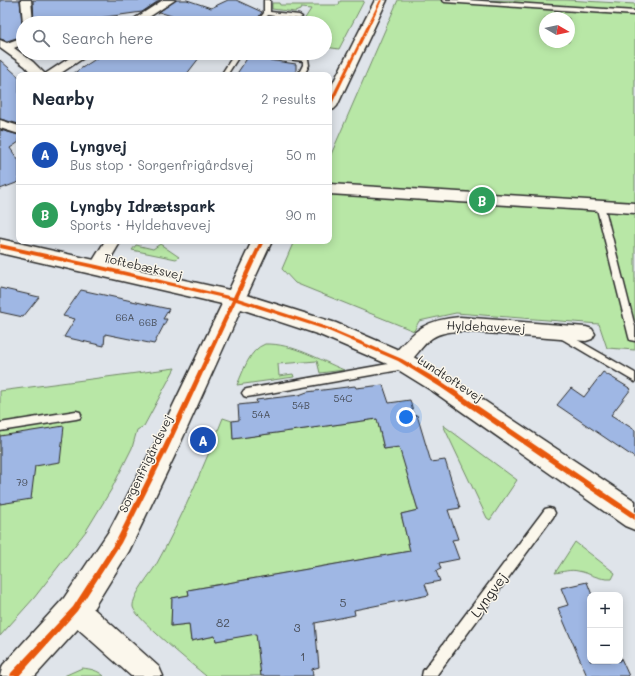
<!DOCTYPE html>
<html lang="en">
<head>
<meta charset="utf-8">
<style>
  :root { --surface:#fff; --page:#f2f2f3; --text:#1f2937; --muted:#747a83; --line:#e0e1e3; --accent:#b45309 }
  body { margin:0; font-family:Mali,sans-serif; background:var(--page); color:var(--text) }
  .controls { position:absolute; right:12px; bottom:12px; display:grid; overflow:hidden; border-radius:8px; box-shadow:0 2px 10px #0003 }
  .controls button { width:36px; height:36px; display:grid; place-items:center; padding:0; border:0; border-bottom:1px solid var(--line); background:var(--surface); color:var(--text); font:20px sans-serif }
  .compass { position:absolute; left:539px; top:12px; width:36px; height:36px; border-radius:50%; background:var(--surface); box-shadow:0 2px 10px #0003; rotate:99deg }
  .you { position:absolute; left:406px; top:417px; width:14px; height:14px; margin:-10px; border:3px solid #fff; border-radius:50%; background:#1a73e8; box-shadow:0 0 0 6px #1a73e833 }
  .badge { display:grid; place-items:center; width:26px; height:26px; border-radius:50%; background:var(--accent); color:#fff; font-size:13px; font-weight:700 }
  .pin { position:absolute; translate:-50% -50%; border:2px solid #fff; box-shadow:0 1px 4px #0006 }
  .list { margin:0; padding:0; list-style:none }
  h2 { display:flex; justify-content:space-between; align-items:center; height:52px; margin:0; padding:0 16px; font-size:17px }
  h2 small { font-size:13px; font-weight:400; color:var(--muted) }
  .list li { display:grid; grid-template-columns:26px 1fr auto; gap:12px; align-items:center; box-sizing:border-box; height:60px; padding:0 16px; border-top:1px solid var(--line) }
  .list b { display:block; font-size:15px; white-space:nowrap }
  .list p { margin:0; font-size:13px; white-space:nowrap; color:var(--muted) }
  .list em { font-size:13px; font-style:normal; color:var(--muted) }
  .icon { flex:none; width:22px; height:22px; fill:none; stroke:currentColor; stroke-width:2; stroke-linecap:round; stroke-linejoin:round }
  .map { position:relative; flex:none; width:635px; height:676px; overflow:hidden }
  .search { position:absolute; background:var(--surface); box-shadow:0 2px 10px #0003; left:16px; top:16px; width:316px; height:44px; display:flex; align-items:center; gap:10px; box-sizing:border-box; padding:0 14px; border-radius:22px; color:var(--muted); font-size:15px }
  .panel { position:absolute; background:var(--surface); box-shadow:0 2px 10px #0003; left:16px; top:72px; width:316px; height:172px; border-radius:8px }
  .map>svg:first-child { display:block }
  .green { fill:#b8e7a6; stroke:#728968; fill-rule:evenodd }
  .building { fill:#9fb7e4; stroke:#2b2b2b }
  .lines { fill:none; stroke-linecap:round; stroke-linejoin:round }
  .service-casing { stroke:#2b2b2b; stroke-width:3 }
  .minor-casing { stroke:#2b2b2b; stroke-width:3 }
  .tertiary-casing { stroke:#2b2b2b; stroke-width:3 }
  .service { fill:#fbf7ec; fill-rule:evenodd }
  .minor { fill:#fbf7ec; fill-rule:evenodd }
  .tertiary { fill:#fbf7ec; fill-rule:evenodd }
  .cycleway-casing { stroke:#fbf7ec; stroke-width:3 }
  .cycleway { fill:#e8590c; fill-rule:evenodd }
  .labels { text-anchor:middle; stroke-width:3; stroke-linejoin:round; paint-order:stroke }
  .number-label { font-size:10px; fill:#484e59 }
  .street-label { font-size:12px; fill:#2b2b2b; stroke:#fbf7ec }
  .near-number-label { font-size:12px; fill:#484e59 }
  .near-street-label { font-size:14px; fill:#2b2b2b; stroke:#fbf7ec }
</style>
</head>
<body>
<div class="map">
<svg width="635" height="676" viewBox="0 0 635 676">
  <rect width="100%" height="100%" fill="#dfe4ea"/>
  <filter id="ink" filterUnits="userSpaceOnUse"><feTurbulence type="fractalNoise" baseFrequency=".025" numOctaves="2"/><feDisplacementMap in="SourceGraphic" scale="8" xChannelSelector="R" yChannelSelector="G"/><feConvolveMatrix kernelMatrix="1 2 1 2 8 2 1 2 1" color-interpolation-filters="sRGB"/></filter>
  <g filter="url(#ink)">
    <g class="green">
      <path d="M398 0H566L635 4V350L607 348 599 324 456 313 419 321 414 331 295 283 282 269 294 241H329V159ZM545 18H569V42H545Z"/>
      <polygon points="340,1 364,1 339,49 325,47 325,23 302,23 311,9 301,8 300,10 295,12 272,9 272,3 279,3 280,5 339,5"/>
      <polygon points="160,244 179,257 176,259 132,250 136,245 153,249"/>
      <path d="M265 344C292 343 320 360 344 370L320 373 317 361 278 364 279 376 293 374 294 377 237 385C244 370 249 350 265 344Z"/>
      <polygon points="175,368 144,426 137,430 132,448 111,490 86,531 34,598 0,636 0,391"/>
      <path d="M223 418 232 421 233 439 377 419 384 449 423 443 405 466 418 510 401 514 410 551 188 590 189 595 172 598 171 626 189 624 191 641 215 636 216 641 232 638 231 633 256 629 261 676H206C194 666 135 618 133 607 132 596 150 575 156 565 182 518 203 468 223 418Z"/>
      <polygon points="443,425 517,480 490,520 487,518"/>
      <path d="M575 542 615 573 612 579C598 580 590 573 578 571 570 569 563 572 555 573Z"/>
      <path d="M82 668C91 669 97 670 104 676H64Z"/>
    </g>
    <g class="building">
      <polygon points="0,0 20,0 23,36 7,41 0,39"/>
      <polygon points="33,0 160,0 142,12 69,22 70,23 34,23"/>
      <polygon points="176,0 187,0 211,8 228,0 236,0 262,12 255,23 177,23 184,20 159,12"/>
      <polygon points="269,17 277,18 289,23 264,23"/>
      <polygon points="105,53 203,53 186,75 71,75"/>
      <polygon points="248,57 296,64 296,75 236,75"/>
      <polygon points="0,60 19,77 19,124 0,119"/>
      <polygon points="0,130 19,135 19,142 10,148 19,161 19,182 0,189"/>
      <polygon points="0,288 39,297 23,317 0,312"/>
      <polygon points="81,290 169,309 163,319 167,319 154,344 105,334 104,346 64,337 75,319 63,316"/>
      <polygon points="603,372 631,389 611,415 635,430 635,458 557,405 571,388 584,397"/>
      <polygon points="383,385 389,403 410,400 414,416 417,415 431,462 445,460 460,508 448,510 458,539 452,540 459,559 439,563 441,569 436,571 440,581 425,584 429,595 354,610 355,615 315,623 319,667 312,669 313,676 261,676 256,634 216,641 215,636 191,641 189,624 171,626 172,598 189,595 188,590 410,551 401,514 418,510 399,447 384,449 377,419 233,439 232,421 239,420 238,405 257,403 256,400 299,395 307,392 355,386 356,388"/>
      <polygon points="64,426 60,462 35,466 31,499 0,504 0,436"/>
      <polygon points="587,582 592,595 590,595 590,661 620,661 620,656 629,676 587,676 558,608 568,605 561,588"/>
    </g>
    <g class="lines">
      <defs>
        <g id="service">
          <polygon points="264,0 270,0 270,12 299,15 302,17 299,19 268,15 262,23 256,23 264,13"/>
          <polygon points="442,0 467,0 635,11 635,15 445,2"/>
          <polygon points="235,53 241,53 227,75 221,75"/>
          <path d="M255 53C273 53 291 54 308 59L309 65 304 75H298L303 65V61L258 55Z"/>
          <polygon points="597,203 603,203 604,205 635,327 635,341 630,340 629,337 596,205"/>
          <polygon points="560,330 635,373 635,382 557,336 556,334 557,332"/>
          <polygon points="405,361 408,362 410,365 408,368 405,369 247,397 244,396 242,393 244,390 247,389"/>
          <polygon points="76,411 80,412 81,415 80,418 76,419 0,431 0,423"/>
          <polygon points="549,508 553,509 555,513 553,517 436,676 422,676 423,671 545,509"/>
        </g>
        <g id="minor">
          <polygon points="21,0 31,0 33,23 23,23"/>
          <polygon points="163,0 175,0 140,23 128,23"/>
          <polygon points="23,37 23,44 14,48 33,62 45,74 77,53 91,53 58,75 33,75 25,66 0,48 0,40 7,43"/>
          <polygon points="0,120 19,126 19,134 0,128"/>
          <polygon points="329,184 635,203 635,213 329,194"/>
          <polygon points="105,241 121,241 103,271 97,273 91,271 89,267"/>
          <path d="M460 317 586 327 592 329 595 334 592 339 586 341 460 331C450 332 441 332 432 338 418 347 411 371 393 365L391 360 393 355C416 329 425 320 460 317Z"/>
          <polygon points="75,597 84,600 159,667 163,676 131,676 66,618 63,609 66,600"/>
        </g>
        <g id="tertiary">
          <polygon points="375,0 387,0 337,106 334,109 329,111 329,91"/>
          <polygon points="0,239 229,290 252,241 272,241 247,295 336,323 408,354 450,378 635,501 635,530 625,526 434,392 392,366 320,335 241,309 175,455 129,551 86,620 35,676 0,676 3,665 64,598 109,531 157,439 222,304 0,253"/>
        </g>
      </defs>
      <use href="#service" class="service-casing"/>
      <use href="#minor" class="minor-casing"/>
      <use href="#tertiary" class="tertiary-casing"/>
      <use href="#service" class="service"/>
      <use href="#minor" class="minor"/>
      <use href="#tertiary" class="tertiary"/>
      <defs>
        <g id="cycleway">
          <polygon points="380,0 382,0 331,106 329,107 329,102"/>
          <polygon points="260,241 264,241 238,298 330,328 402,359 444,383 635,513 635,520 440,387 398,361 326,330 236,301 168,449 121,543 77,611 19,676 10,676 11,673 73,607 117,539 164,445 232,300 97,269 0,248 0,244 97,265 233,297"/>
        </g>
      </defs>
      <use href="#cycleway" class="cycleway-casing"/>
      <use href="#cycleway" class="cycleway"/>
    </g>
  </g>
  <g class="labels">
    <g class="number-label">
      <text x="125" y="321">66A</text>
      <text x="148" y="326">66B</text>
      <text x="343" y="402">54C</text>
      <text x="301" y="409">54B</text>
      <text x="261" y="418">54A</text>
      <text x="22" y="486">79</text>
    </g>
    <g class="street-label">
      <text transform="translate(143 267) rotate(13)" y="4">Toftebæksvej</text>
      <text transform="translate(486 327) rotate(2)" y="4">Hyldehavevej</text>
      <text transform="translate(450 379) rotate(33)" y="4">Lundtoftevej</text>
      <text transform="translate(146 464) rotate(-64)" y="4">Sorgenfrigårdsvej</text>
    </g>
    <g class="near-number-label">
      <text x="343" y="607">5</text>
      <text x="223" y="627">82</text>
      <text x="297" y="632">3</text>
      <text x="303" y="661">1</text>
    </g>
    <g class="near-street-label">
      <text transform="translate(489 595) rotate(-54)" y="5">Lyngvej</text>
    </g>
  </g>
</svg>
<div class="controls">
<button>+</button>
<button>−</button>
</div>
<svg class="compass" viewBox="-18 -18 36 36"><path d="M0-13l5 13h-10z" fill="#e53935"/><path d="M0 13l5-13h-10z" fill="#747a83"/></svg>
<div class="you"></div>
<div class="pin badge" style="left:203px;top:440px;background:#1a4fb4">A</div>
<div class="pin badge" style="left:482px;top:200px;background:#2e9e5b">B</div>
<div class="search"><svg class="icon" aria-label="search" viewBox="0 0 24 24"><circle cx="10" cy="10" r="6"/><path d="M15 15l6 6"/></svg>Search here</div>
<section class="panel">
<h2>Nearby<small>2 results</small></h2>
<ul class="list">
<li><span class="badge" style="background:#1a4fb4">A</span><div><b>Lyngvej</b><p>Bus stop · Sorgenfrigårdsvej</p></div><em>50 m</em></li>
<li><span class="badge" style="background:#2e9e5b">B</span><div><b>Lyngby Idrætspark</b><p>Sports · Hyldehavevej</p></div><em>90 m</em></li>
</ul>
</section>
</div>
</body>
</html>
